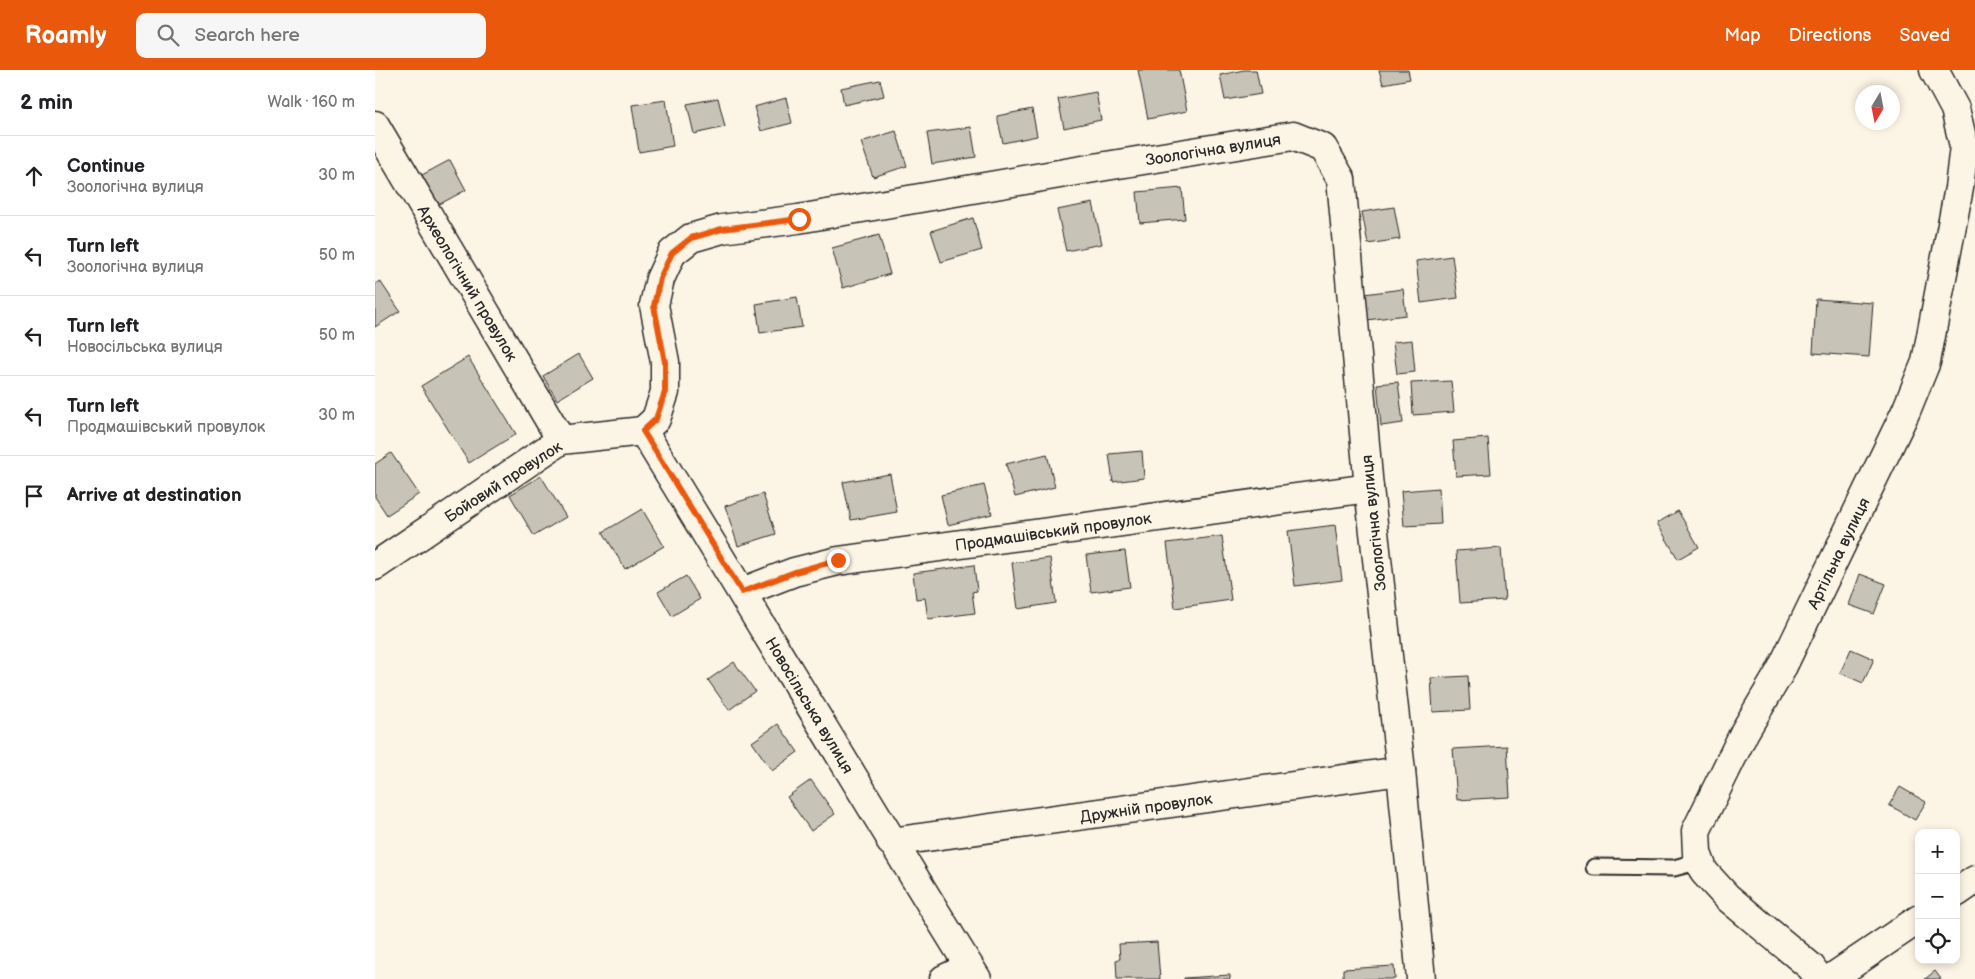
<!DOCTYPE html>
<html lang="en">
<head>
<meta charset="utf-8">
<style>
  :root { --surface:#fff; --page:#f6f6f6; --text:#202124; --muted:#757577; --line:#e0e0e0; --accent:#ea580c }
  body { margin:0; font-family:"Balsamiq Sans",sans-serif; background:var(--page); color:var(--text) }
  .controls { position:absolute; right:15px; bottom:15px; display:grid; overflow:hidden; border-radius:10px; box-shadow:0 2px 8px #0003 }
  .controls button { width:45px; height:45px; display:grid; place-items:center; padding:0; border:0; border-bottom:1px solid var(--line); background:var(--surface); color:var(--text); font:25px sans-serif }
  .compass { position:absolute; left:1480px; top:15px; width:45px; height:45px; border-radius:50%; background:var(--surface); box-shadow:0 2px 8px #0003; rotate:190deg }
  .stop { position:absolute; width:15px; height:15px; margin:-11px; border:4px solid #ea580c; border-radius:50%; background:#fff }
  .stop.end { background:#ea580c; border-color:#fff; box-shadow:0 1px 5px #0008 }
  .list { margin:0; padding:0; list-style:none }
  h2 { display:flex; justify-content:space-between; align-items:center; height:65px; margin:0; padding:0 20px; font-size:21px }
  h2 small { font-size:16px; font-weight:400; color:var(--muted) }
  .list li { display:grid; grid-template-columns:32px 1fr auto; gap:15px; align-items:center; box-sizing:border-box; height:80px; padding:0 20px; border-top:1px solid var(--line) }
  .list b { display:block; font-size:19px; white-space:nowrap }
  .list p { margin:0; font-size:16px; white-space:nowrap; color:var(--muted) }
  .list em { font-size:16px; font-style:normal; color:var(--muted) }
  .icon { flex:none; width:28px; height:28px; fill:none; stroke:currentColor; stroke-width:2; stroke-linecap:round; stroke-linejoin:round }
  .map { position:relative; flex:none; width:1600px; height:909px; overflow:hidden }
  header { display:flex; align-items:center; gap:30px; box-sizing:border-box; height:70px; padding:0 25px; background:var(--accent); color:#fff }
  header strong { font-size:24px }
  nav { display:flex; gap:28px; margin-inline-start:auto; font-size:18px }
  .search { width:350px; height:45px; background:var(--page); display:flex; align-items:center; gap:12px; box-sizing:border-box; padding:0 18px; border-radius:10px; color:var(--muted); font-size:19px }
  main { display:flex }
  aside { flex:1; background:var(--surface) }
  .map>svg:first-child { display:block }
  .building { fill:#c8c3b7; stroke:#2b2b2b }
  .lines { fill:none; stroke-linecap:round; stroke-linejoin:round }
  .service-casing { stroke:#2b2b2b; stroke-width:19 }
  .minor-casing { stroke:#2b2b2b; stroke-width:31 }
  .tertiary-casing { stroke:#2b2b2b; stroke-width:31 }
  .service { stroke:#fcf5e5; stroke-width:15 }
  .minor { stroke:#fcf5e5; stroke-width:28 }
  .tertiary { stroke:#fcf5e5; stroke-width:28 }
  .route { stroke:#ea580c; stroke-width:6 }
  .labels { text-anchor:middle; stroke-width:4; stroke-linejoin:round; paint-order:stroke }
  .street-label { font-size:16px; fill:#2b2b2b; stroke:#fcf5e5 }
</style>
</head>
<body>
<header>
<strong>Roamly</strong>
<div class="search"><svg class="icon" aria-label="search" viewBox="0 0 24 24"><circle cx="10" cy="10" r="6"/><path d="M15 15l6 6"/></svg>Search here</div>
<nav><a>Map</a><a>Directions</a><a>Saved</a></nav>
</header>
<main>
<aside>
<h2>2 min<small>Walk · 160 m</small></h2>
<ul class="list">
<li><svg class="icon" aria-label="ahead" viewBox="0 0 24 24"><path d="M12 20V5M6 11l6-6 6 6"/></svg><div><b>Continue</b><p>Зоологічна вулиця</p></div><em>30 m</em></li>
<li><svg class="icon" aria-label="left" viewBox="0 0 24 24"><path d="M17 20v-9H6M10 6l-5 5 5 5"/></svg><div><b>Turn left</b><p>Зоологічна вулиця</p></div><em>50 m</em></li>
<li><svg class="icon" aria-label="left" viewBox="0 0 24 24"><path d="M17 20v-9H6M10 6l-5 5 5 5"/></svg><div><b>Turn left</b><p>Новосільська вулиця</p></div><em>50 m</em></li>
<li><svg class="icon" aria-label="left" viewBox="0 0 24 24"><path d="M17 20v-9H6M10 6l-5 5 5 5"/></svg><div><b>Turn left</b><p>Продмашівський провулок</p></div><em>30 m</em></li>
<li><svg class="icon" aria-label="arrive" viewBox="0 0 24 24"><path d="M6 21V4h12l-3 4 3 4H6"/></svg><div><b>Arrive at destination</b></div></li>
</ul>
</aside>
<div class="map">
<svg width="1600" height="909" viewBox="0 0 1600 909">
  <rect width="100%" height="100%" fill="#fcf5e5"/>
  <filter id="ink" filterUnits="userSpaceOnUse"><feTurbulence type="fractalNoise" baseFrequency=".02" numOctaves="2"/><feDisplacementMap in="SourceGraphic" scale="10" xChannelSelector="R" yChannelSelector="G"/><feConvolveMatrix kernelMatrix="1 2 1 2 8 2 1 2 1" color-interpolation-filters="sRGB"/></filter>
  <g filter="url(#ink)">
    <g class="building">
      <polygon points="763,0 804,0 812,41 773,49"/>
      <polygon points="869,0 881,0 886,24 850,30 845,5"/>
      <polygon points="1004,0 1033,0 1035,9 1008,14"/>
      <polygon points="505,10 509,26 469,35 466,18"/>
      <polygon points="721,22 726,50 689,58 683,29"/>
      <polygon points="343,28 350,57 319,64 312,34"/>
      <polygon points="411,28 417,53 386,61 379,37"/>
      <polygon points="291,30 298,76 264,82 257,35"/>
      <polygon points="657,39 662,66 628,73 622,46"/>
      <polygon points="596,57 601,87 557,94 552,63"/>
      <polygon points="521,61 532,96 498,107 486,72"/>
      <polygon points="75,90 91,120 63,135 47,105"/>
      <polygon points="807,118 810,149 765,153 762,122"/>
      <polygon points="718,133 727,174 691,181 682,140"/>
      <polygon points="1019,137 1025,169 993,174 987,142"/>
      <polygon points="598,148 607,180 566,192 556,161"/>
      <polygon points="504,165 515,204 468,218 457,178"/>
      <polygon points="1077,186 1083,228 1046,233 1041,191"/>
      <polygon points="5,211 25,241 0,257 0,214"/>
      <polygon points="1028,219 1031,245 992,250 989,224"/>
      <polygon points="422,227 427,257 385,263 381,234"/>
      <polygon points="1441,229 1498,233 1494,287 1438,283"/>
      <polygon points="1037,270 1040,302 1022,304 1018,272"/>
      <polygon points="204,284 218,308 182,330 168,306"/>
      <polygon points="93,287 141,364 94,393 46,316"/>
      <polygon points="1076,311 1079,342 1038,345 1036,313"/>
      <polygon points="1023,312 1028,353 1006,356 1002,314"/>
      <polygon points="1113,368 1116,404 1081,406 1078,371"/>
      <polygon points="767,381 769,408 738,412 734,384"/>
      <polygon points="16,383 44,424 12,445 0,427 0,394"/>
      <polygon points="672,384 680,417 640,427 631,394"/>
      <polygon points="515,404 522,442 476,450 468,412"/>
      <polygon points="166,406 191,447 159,466 135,425"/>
      <polygon points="609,415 617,444 573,455 566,425"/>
      <polygon points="1064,418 1066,454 1029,456 1026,421"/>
      <polygon points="388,424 401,464 363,476 350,436"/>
      <polygon points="267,439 289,476 250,499 228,462"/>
      <polygon points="1303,441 1324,477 1303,489 1282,453"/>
      <polygon points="960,455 967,510 920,516 913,461"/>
      <polygon points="847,466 856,530 800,538 792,473"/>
      <polygon points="1126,478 1130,530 1085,533 1081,481"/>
      <polygon points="750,481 755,517 716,522 711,485"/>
      <polygon points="675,488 681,533 643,539 637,493"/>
      <polygon points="599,495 602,521 597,522 600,543 553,549 550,528 541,529 538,503"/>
      <polygon points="1485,504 1511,514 1499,544 1474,535"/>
      <polygon points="311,506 325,529 297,546 283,522"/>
      <polygon points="1476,579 1499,589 1488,613 1465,603"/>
      <polygon points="359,592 380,621 354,640 333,610"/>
      <polygon points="1093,606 1095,640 1058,642 1056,608"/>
      <polygon points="403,654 423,682 397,701 377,672"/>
      <polygon points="1132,676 1135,727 1082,730 1078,679"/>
      <polygon points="436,710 460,744 436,761 412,727"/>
      <polygon points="1525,717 1551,732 1540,750 1514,735"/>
      <polygon points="782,872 785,909 742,909 741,890 745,889 744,874"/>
      <polygon points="1019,896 1020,909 968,909 968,899"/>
      <polygon points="1560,901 1566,909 1550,909"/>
      <polygon points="855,905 855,909 809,909 809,908"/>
    </g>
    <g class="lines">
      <defs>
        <polyline id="service" points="1219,797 1299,798 1325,791"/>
        <g id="minor">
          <polyline points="0,55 186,370"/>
          <polyline points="268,361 281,349 290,322 290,292 279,235 285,209 297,183 316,168 347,159 423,149 731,96 918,66 948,78 966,109 994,418 1026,701 1046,909"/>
          <path d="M268 361C380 543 489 727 602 909"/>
          <polyline points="0,496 186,370 268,361"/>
          <polyline points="367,522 419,502 463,491 994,418"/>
          <polyline points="516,772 1026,701"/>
          <polyline points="569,909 594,897"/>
          <polyline points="1444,909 1436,897 1352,827 1329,802 1322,783 1321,761 1370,661 1405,602 1531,341 1551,292 1584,118 1589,76 1580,39 1559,0"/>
        </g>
        <g id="tertiary">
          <polyline points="1581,823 1600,810"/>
          <polyline points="1455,909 1544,849"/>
        </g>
      </defs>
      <use href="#service" class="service-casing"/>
      <use href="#minor" class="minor-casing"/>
      <use href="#tertiary" class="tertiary-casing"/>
      <use href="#service" class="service"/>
      <use href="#minor" class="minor"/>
      <use href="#tertiary" class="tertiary"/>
    </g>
  </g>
  <g class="lines" filter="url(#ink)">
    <polyline class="route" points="424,149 347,159 316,168 297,183 285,208 279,236 290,292 290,322 281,349 268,361 367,522 420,502 463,490"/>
  </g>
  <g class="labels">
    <g class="street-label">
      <text transform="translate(838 79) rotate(-9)" y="6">Зоологічна вулиця</text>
      <text transform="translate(93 213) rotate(59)" y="6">Археологічний провулок</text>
      <text transform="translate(128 411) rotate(-33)" y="6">Бойовий провулок</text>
      <text transform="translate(998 453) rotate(-96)" y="6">Зоологічна вулиця</text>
      <text transform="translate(678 461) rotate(-8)" y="6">Продмашівський провулок</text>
      <text transform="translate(1463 483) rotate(-64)" y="6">Артільна вулиця</text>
      <text transform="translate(435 635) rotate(59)" y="6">Новосільська вулиця</text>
      <text transform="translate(771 737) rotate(-8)" y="6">Дружній провулок</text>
    </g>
  </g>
</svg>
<div class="controls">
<button>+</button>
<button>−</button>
<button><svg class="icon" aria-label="locate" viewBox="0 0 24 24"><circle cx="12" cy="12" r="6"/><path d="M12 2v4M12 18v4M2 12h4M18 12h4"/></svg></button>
</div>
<svg class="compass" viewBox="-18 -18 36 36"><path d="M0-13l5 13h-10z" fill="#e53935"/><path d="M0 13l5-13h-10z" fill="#757577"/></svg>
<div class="stop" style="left:424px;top:149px"></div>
<div class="stop end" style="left:463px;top:490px"></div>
</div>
</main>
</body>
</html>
